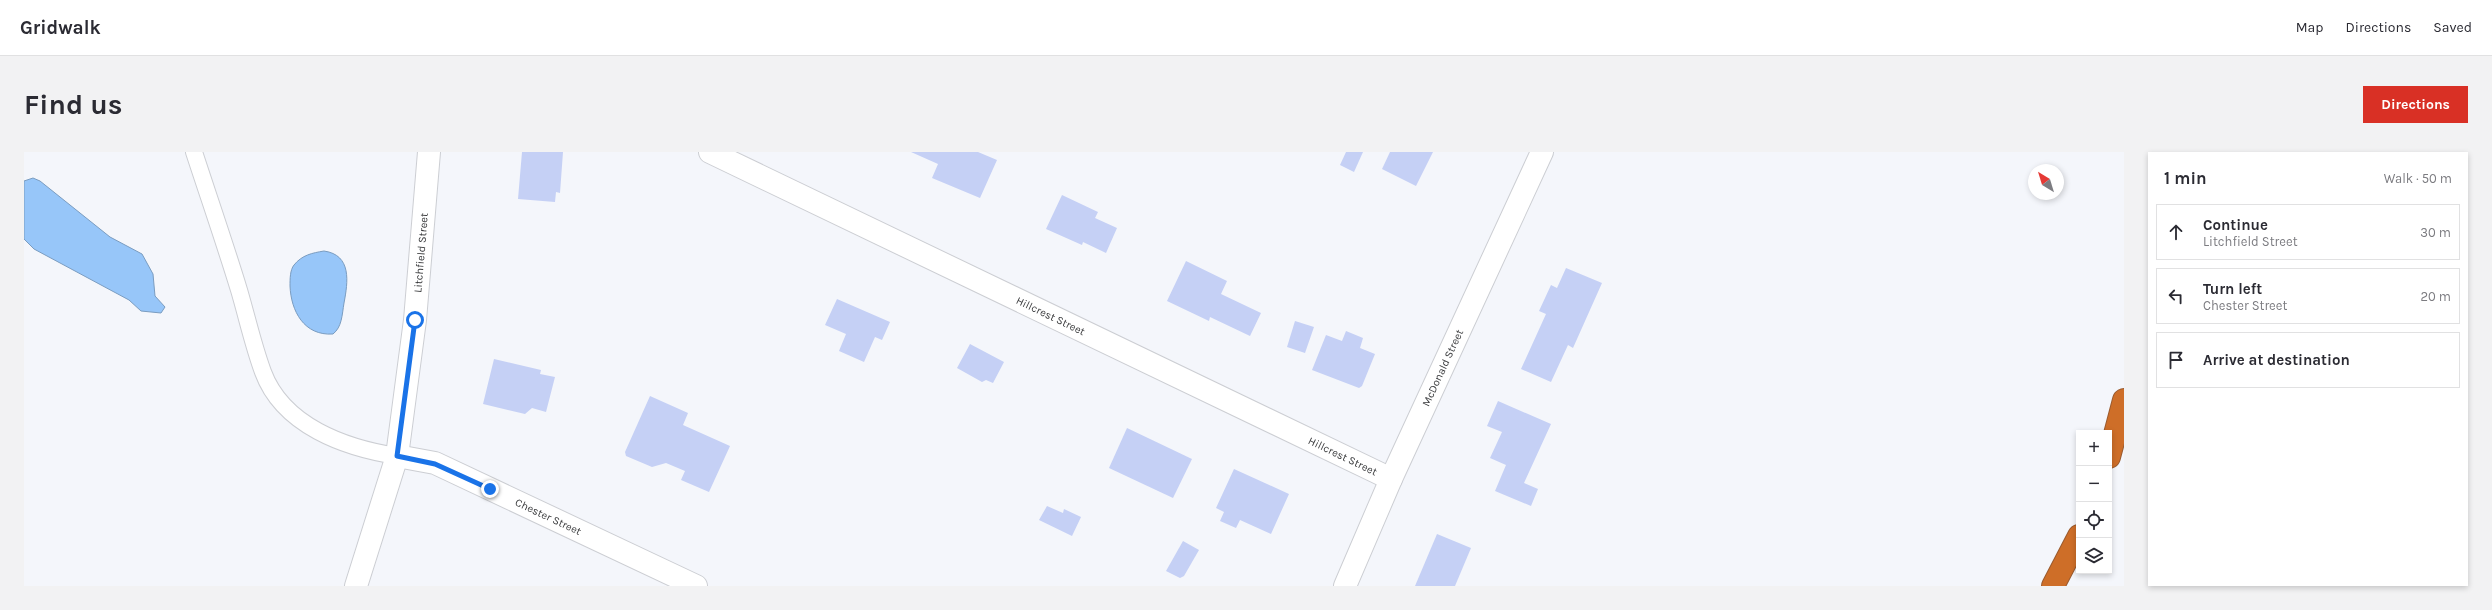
<!DOCTYPE html>
<html lang="en">
<head>
<meta charset="utf-8">
<style>
  :root { --surface:#fff; --page:#f2f2f3; --text:#2b2b33; --muted:#7c7c81; --line:#e1e1e2; --accent:#d93025 }
  body { margin:0; font-family:Karla,sans-serif; background:var(--page); color:var(--text) }
  .controls { position:absolute; right:12px; bottom:12px; display:grid; overflow:hidden; border-radius:0px; box-shadow:0 2px 6px #0003 }
  .controls button { width:36px; height:36px; display:grid; place-items:center; padding:0; border:0; border-bottom:1px solid var(--line); background:var(--surface); color:var(--text); font:20px sans-serif }
  .compass { position:absolute; left:2004px; top:12px; width:36px; height:36px; border-radius:50%; background:var(--surface); box-shadow:0 2px 6px #0003; rotate:322deg }
  .stop { position:absolute; width:12px; height:12px; margin:-9px; border:3px solid #1a73e8; border-radius:50%; background:#fff }
  .stop.end { background:#1a73e8; border-color:#fff; box-shadow:0 1px 4px #0008 }
  .list { margin:0; padding:0; list-style:none }
  h2 { display:flex; justify-content:space-between; align-items:center; height:52px; margin:0; padding:0 16px; font-size:17px }
  h2 small { font-size:13px; font-weight:400; color:var(--muted) }
  .list li { display:grid; grid-template-columns:26px 1fr auto; gap:12px; align-items:center; box-sizing:border-box; height:56px; margin:0 8px 8px; padding:0 8px; border:1px solid var(--line); border-radius:0px }
  .list b { display:block; font-size:15px; white-space:nowrap }
  .list p { margin:0; font-size:13px; white-space:nowrap; color:var(--muted) }
  .list em { font-size:13px; font-style:normal; color:var(--muted) }
  .icon { flex:none; width:22px; height:22px; fill:none; stroke:currentColor; stroke-width:2; stroke-linecap:round; stroke-linejoin:round }
  .map { position:relative; flex:none; width:2100px; height:434px; overflow:hidden; border-radius:0px }
  header { display:flex; align-items:center; gap:24px; box-sizing:border-box; height:56px; padding:0 20px; background:var(--surface); border-bottom:1px solid var(--line) }
  header strong { font-size:19px }
  nav { display:flex; gap:22px; margin-inline-start:auto; font-size:14px }
  .intro { display:flex; align-items:center; justify-content:space-between; box-sizing:border-box; height:96px; padding:0 24px }
  h1 { margin:0; font-size:28px }
  .button { padding:10px 18px; border-radius:0px; background:var(--accent); color:#fff; font-size:14px; font-weight:700 }
  main { display:flex; gap:24px; padding:0 24px }
  aside { flex:1; background:var(--surface); border-radius:0px; box-shadow:0 2px 6px #0003 }
  .map>svg:first-child { display:block }
  .water { fill:#97c6f9; stroke:#7a9cc0 }
  .building { fill:#c5d0f5 }
  .lines { fill:none; stroke-linecap:round; stroke-linejoin:round }
  .lane-casing { stroke:#ccced3; stroke-width:18 }
  .street-casing { stroke:#ccced3; stroke-width:24 }
  .secondary-casing { stroke:#ccced3; stroke-width:24 }
  .highway-casing { stroke:#9a5b2f; stroke-width:24 }
  .lane { stroke:#fff; stroke-width:16 }
  .street { stroke:#fff; stroke-width:22 }
  .secondary { stroke:#fff; stroke-width:22 }
  .highway { stroke:#ce6e28; stroke-width:22 }
  .route { stroke:#1a73e8; stroke-width:5 }
  .labels { text-anchor:middle; stroke-width:4; stroke-linejoin:round; paint-order:stroke }
  .street-label { font-size:11px; fill:#38393b; stroke:#fff }
</style>
</head>
<body>
<header>
<strong>Gridwalk</strong>
<nav><a>Map</a><a>Directions</a><a>Saved</a></nav>
</header>
<div class="intro"><h1>Find us</h1><a class="button">Directions</a></div>
<main>
<div class="map">
<svg width="2100" height="434" viewBox="0 0 2100 434">
  <rect width="100%" height="100%" fill="#f4f6fb"/>
  <g class="water">
    <polygon points="9,26 16,29 86,85 118,102 129,122 131,144 141,155 137,161 117,159 105,148 10,97 0,87 0,29"/>
    <path d="M300 99C328 103 324 130 320 151 318 163 318 175 309 182 280 184 267 159 266 134 266 127 266 118 270 113 278 103 288 101 300 99Z"/>
  </g>
  <g class="building">
    <polygon points="498,0 539,0 536,41 532,40 531,50 494,47"/>
    <polygon points="887,0 954,0 973,8 956,46 908,26 914,12"/>
    <polygon points="1322,0 1339,0 1330,20 1316,13"/>
    <polygon points="1366,0 1409,0 1392,34 1358,17"/>
    <polygon points="1038,43 1074,60 1071,66 1093,76 1082,101 1059,90 1058,93 1022,77"/>
    <polygon points="1162,109 1203,129 1197,142 1237,161 1226,184 1186,165 1185,169 1143,149"/>
    <polygon points="1542,116 1578,131 1549,196 1544,193 1527,230 1497,217 1522,162 1515,159 1527,133 1533,136"/>
    <polygon points="813,147 866,170 858,188 851,185 840,210 815,199 822,182 801,173"/>
    <polygon points="1271,169 1290,175 1281,201 1263,195"/>
    <polygon points="1322,179 1339,186 1336,196 1351,202 1338,234 1335,236 1288,218 1302,183 1318,189"/>
    <polygon points="946,192 980,210 969,231 962,228 958,230 933,216"/>
    <polygon points="470,207 517,218 516,222 531,225 522,260 508,256 501,262 459,252"/>
    <polygon points="626,244 664,261 659,273 706,294 685,340 657,328 661,319 642,311 628,315 602,304 601,300"/>
    <polygon points="1474,249 1527,272 1500,331 1514,337 1507,354 1471,339 1482,313 1466,306 1478,280 1463,274"/>
    <polygon points="1103,276 1168,307 1149,346 1085,316"/>
    <polygon points="1210,317 1265,342 1247,382 1216,368 1212,376 1196,369 1200,360 1192,356"/>
    <polygon points="1023,354 1039,361 1040,357 1057,365 1048,384 1015,368"/>
    <polygon points="1413,382 1447,396 1431,434 1391,434"/>
    <polygon points="1159,389 1175,398 1160,424 1156,426 1142,419"/>
  </g>
  <g class="lines">
    <defs>
      <path id="lane" d="M170 0C185 46 201 92 215 138 223 165 229 193 239 220 259 274 321 296 373 304"/>
      <g id="street">
        <path id="s1" d="M686 0 1367 327"/>
        <path id="s2" d="M373 304 411 311 672 434"/>
        <path id="s3" d="M1321 434 1367 327 1518 0"/>
      </g>
      <g id="secondary">
        <path id="s4" d="M332 434 373 304 391 168 405 0"/>
      </g>
      <g id="highway">
        <polyline points="2085,305 2100,248"/>
        <polyline points="2029,434 2055,384"/>
      </g>
    </defs>
    <use href="#lane" class="lane-casing"/>
    <use href="#street" class="street-casing"/>
    <use href="#secondary" class="secondary-casing"/>
    <use href="#highway" class="highway-casing"/>
    <use href="#lane" class="lane"/>
    <use href="#street" class="street"/>
    <use href="#secondary" class="secondary"/>
    <use href="#highway" class="highway"/>
  </g>
  <g class="lines">
    <polyline class="route" points="391,168 373,304 411,312 466,337"/>
  </g>
  <g class="labels">
    <g class="street-label">
      <text dy="4" stroke="none"><textPath href="#s4" startOffset="341">Litchfield Street</textPath></text>
      <text dy="4" stroke="none"><textPath href="#s1" startOffset="378">Hillcrest Street</textPath></text>
      <text dy="4" stroke="none"><textPath href="#s3" startOffset="239">McDonald Street</textPath></text>
      <text dy="4" stroke="none"><textPath href="#s1" startOffset="702">Hillcrest Street</textPath></text>
      <text dy="4" stroke="none"><textPath href="#s2" startOffset="164">Chester Street</textPath></text>
    </g>
  </g>
</svg>
<div class="controls">
<button>+</button>
<button>−</button>
<button><svg class="icon" aria-label="locate" viewBox="0 0 24 24"><circle cx="12" cy="12" r="6"/><path d="M12 2v4M12 18v4M2 12h4M18 12h4"/></svg></button>
<button><svg class="icon" aria-label="layers" viewBox="0 0 24 24"><path d="M12 4l9 5-9 5-9-5zM3 14l9 5 9-5"/></svg></button>
</div>
<svg class="compass" viewBox="-18 -18 36 36"><path d="M0-13l5 13h-10z" fill="#e53935"/><path d="M0 13l5-13h-10z" fill="#7c7c81"/></svg>
<div class="stop" style="left:391px;top:168px"></div>
<div class="stop end" style="left:466px;top:337px"></div>
</div>
<aside>
<h2>1 min<small>Walk · 50 m</small></h2>
<ul class="list">
<li><svg class="icon" aria-label="ahead" viewBox="0 0 24 24"><path d="M12 20V5M6 11l6-6 6 6"/></svg><div><b>Continue</b><p>Litchfield Street</p></div><em>30 m</em></li>
<li><svg class="icon" aria-label="left" viewBox="0 0 24 24"><path d="M17 20v-9H6M10 6l-5 5 5 5"/></svg><div><b>Turn left</b><p>Chester Street</p></div><em>20 m</em></li>
<li><svg class="icon" aria-label="arrive" viewBox="0 0 24 24"><path d="M6 21V4h12l-3 4 3 4H6"/></svg><div><b>Arrive at destination</b></div></li>
</ul>
</aside>
</main>
</body>
</html>
